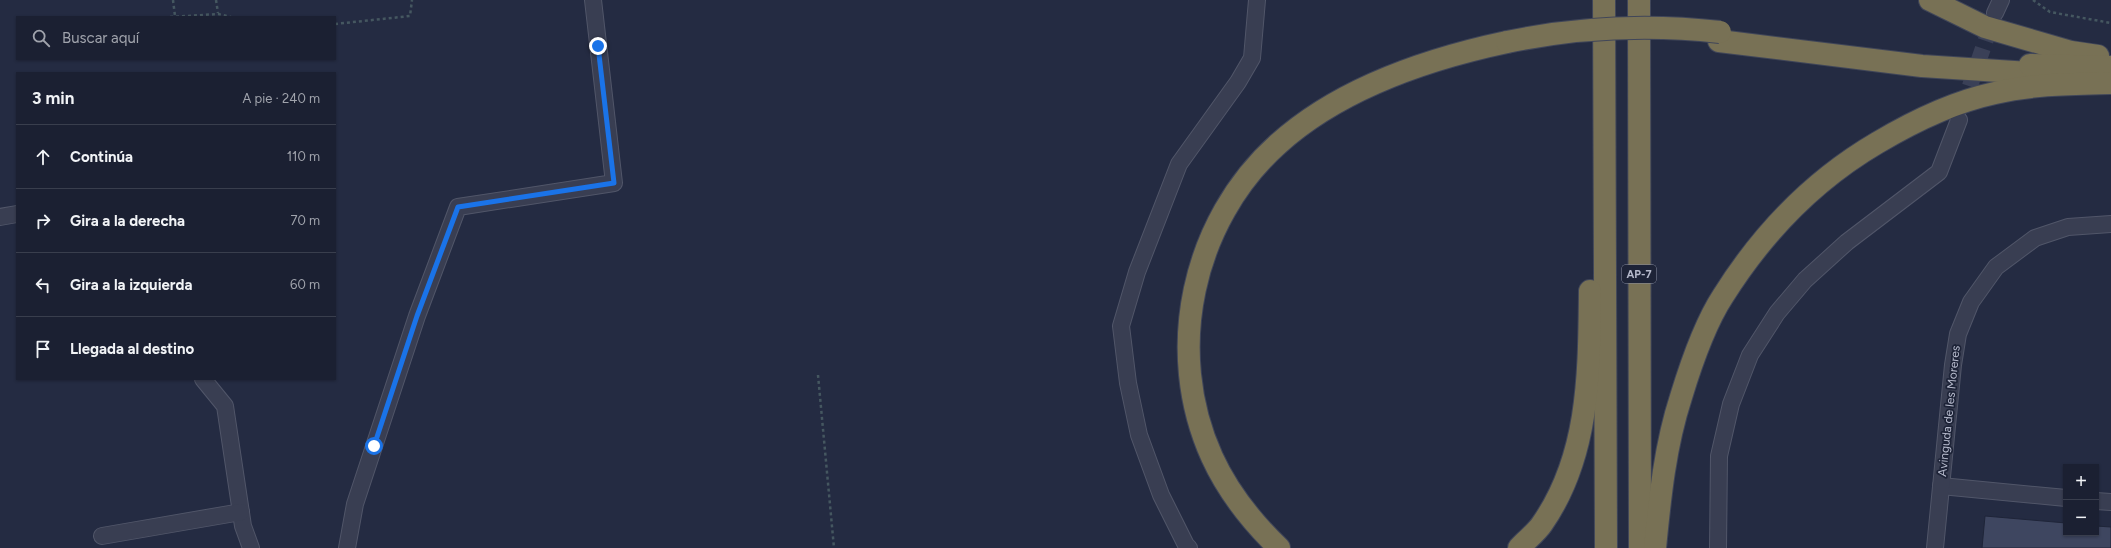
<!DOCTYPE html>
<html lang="es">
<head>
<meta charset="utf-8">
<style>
  :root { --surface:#1b2032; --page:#24283a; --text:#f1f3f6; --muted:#a0a3ac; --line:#393e4d }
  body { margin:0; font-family:Figtree,sans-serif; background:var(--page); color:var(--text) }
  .controls { position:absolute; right:12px; bottom:12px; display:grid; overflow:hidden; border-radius:0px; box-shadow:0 1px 3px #0004 }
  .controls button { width:36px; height:36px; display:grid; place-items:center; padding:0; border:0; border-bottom:1px solid var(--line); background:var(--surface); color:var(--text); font:20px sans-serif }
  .stop { position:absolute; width:12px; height:12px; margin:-9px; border:3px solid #1a73e8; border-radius:50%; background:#fff }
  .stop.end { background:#1a73e8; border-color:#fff; box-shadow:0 1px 4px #0008 }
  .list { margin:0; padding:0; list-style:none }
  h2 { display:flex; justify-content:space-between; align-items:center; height:52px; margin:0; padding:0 16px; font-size:17px }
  h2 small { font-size:13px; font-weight:400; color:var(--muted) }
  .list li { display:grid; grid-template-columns:26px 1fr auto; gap:12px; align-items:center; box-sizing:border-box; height:64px; padding:0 16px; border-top:1px solid var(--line) }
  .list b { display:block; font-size:15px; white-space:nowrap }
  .list em { font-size:13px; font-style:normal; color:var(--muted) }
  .icon { flex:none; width:22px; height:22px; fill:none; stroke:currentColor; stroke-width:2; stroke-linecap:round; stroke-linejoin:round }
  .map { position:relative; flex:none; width:2111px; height:548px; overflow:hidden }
  .search { position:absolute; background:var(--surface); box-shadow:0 1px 3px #0004; left:16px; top:16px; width:320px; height:44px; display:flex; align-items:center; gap:10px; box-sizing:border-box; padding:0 14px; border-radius:0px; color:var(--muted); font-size:15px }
  .panel { position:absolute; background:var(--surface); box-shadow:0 1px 3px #0004; left:16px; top:72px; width:320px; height:308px; border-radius:0px }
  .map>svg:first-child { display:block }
  .building { fill:#3e4660; stroke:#1f2539 }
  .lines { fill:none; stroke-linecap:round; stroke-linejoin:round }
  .minor-tunnel { stroke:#3a4057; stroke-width:16; stroke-dasharray:16 8; stroke-linecap:butt }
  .minor-casing { stroke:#515669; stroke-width:18 }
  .highway-casing { stroke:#404659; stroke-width:24 }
  .path { stroke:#455760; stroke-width:2.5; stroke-dasharray:3 3; stroke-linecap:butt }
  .minor { stroke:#393e52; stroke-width:16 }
  .highway { stroke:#787155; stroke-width:22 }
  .highway-bridge-casing { stroke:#404659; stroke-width:24; stroke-linecap:butt }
  .highway-bridge { stroke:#787155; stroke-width:22 }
  .route { stroke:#1a73e8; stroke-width:5 }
  .labels { text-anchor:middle; stroke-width:3.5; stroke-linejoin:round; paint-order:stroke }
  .shield { fill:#1d2337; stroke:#888d9f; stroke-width:1 }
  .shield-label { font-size:11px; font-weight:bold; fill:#b6bacc }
  .street-label { font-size:12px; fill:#b6bacc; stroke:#1d2337 }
</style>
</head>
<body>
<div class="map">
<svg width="2111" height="548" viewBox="0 0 2111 548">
  <rect width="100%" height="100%" fill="#242b42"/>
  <polygon class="building" points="1985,516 2066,523 2066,533 2096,533 2096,526 2111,527 2111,548 1982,548"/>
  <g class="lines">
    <polyline class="minor-tunnel" points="1962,109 1993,19"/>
    <defs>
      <g id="minor">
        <polyline points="1995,13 2001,0"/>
        <polyline points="0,217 17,214"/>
        <polyline points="203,379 225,406 243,526 251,548"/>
        <polyline points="1941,486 2066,498"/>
        <polyline points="2096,501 2111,502"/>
        <polyline points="102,536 241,512"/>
        <polyline points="347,548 355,504 417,316 458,207 614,183 593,0"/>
        <polyline points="1189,548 1186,545 1161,495 1139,435 1128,383 1121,326 1137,272 1179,164 1238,82 1252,58 1257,0"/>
        <polyline points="1718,548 1719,456 1731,404 1750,355 1777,313 1805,280 1847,242 1939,172 1959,120"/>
        <polyline points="1935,548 1953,365 1958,334 1971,302 1996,267 2035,238 2068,227 2111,224"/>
      </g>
      <g id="highway">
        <polyline points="1604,0 1606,548"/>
        <polyline points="1639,0 1640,548"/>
        <polyline points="1930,0 1985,27 2071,52 2098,56"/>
        <polyline points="1719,41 1922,66 2046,74"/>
        <polyline points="2030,65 2111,67"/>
        <path d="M1279 548C1252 522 1228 492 1212 457 1164 351 1192 221 1278 144 1340 88 1427 59 1507 42"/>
        <path d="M1519 548C1526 540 1536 533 1542 524 1590 455 1589 372 1590 291"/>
        <path d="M1655 548C1660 497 1665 446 1681 397 1691 364 1704 325 1723 296 1762 234 1814 180 1877 143 1914 121 1953 102 1995 93 2033 84 2072 84 2111 83"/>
      </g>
    </defs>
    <use href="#minor" class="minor-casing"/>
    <use href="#highway" class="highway-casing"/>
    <g class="path">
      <polyline points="173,0 175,16"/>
      <polyline points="216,0 218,13"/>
      <polyline points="2033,0 2050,12 2111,23"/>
      <polyline points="170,17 218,14 231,17"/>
      <polyline points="335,24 410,16 412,0"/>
      <polyline points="818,375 834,548"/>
    </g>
    <use href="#minor" class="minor"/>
    <use href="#highway" class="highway"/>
    <defs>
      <path id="highway-bridge" d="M1507 42C1579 27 1647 24 1720 32"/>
    </defs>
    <use href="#highway-bridge" class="highway-bridge-casing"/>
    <use href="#highway-bridge" class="highway-bridge"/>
  </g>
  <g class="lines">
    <polyline class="route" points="374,446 417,316 458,207 614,183 598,46"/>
  </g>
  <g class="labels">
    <rect class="shield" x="1622" y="265" width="34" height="18" rx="3"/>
    <g class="shield-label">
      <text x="1639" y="278">AP-7</text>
    </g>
    <g class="street-label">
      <text transform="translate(1949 411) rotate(-84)" y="4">Avinguda de les Moreres</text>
    </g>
  </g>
</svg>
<div class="controls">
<button>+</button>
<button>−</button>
</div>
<div class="stop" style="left:374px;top:446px"></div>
<div class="stop end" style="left:598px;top:46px"></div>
<div class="search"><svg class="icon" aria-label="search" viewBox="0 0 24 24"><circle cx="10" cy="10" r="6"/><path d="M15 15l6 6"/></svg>Buscar aquí</div>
<section class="panel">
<h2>3 min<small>A pie · 240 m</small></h2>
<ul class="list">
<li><svg class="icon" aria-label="ahead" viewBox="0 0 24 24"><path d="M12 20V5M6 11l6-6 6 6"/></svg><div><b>Continúa</b></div><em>110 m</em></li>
<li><svg class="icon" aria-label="right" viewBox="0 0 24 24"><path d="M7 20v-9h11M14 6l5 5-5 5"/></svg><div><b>Gira a la derecha</b></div><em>70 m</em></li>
<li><svg class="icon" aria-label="left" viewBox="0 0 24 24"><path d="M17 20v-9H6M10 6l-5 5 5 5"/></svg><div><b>Gira a la izquierda</b></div><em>60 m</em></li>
<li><svg class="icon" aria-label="arrive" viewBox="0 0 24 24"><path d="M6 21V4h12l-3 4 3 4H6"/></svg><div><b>Llegada al destino</b></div></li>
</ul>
</section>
</div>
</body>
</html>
